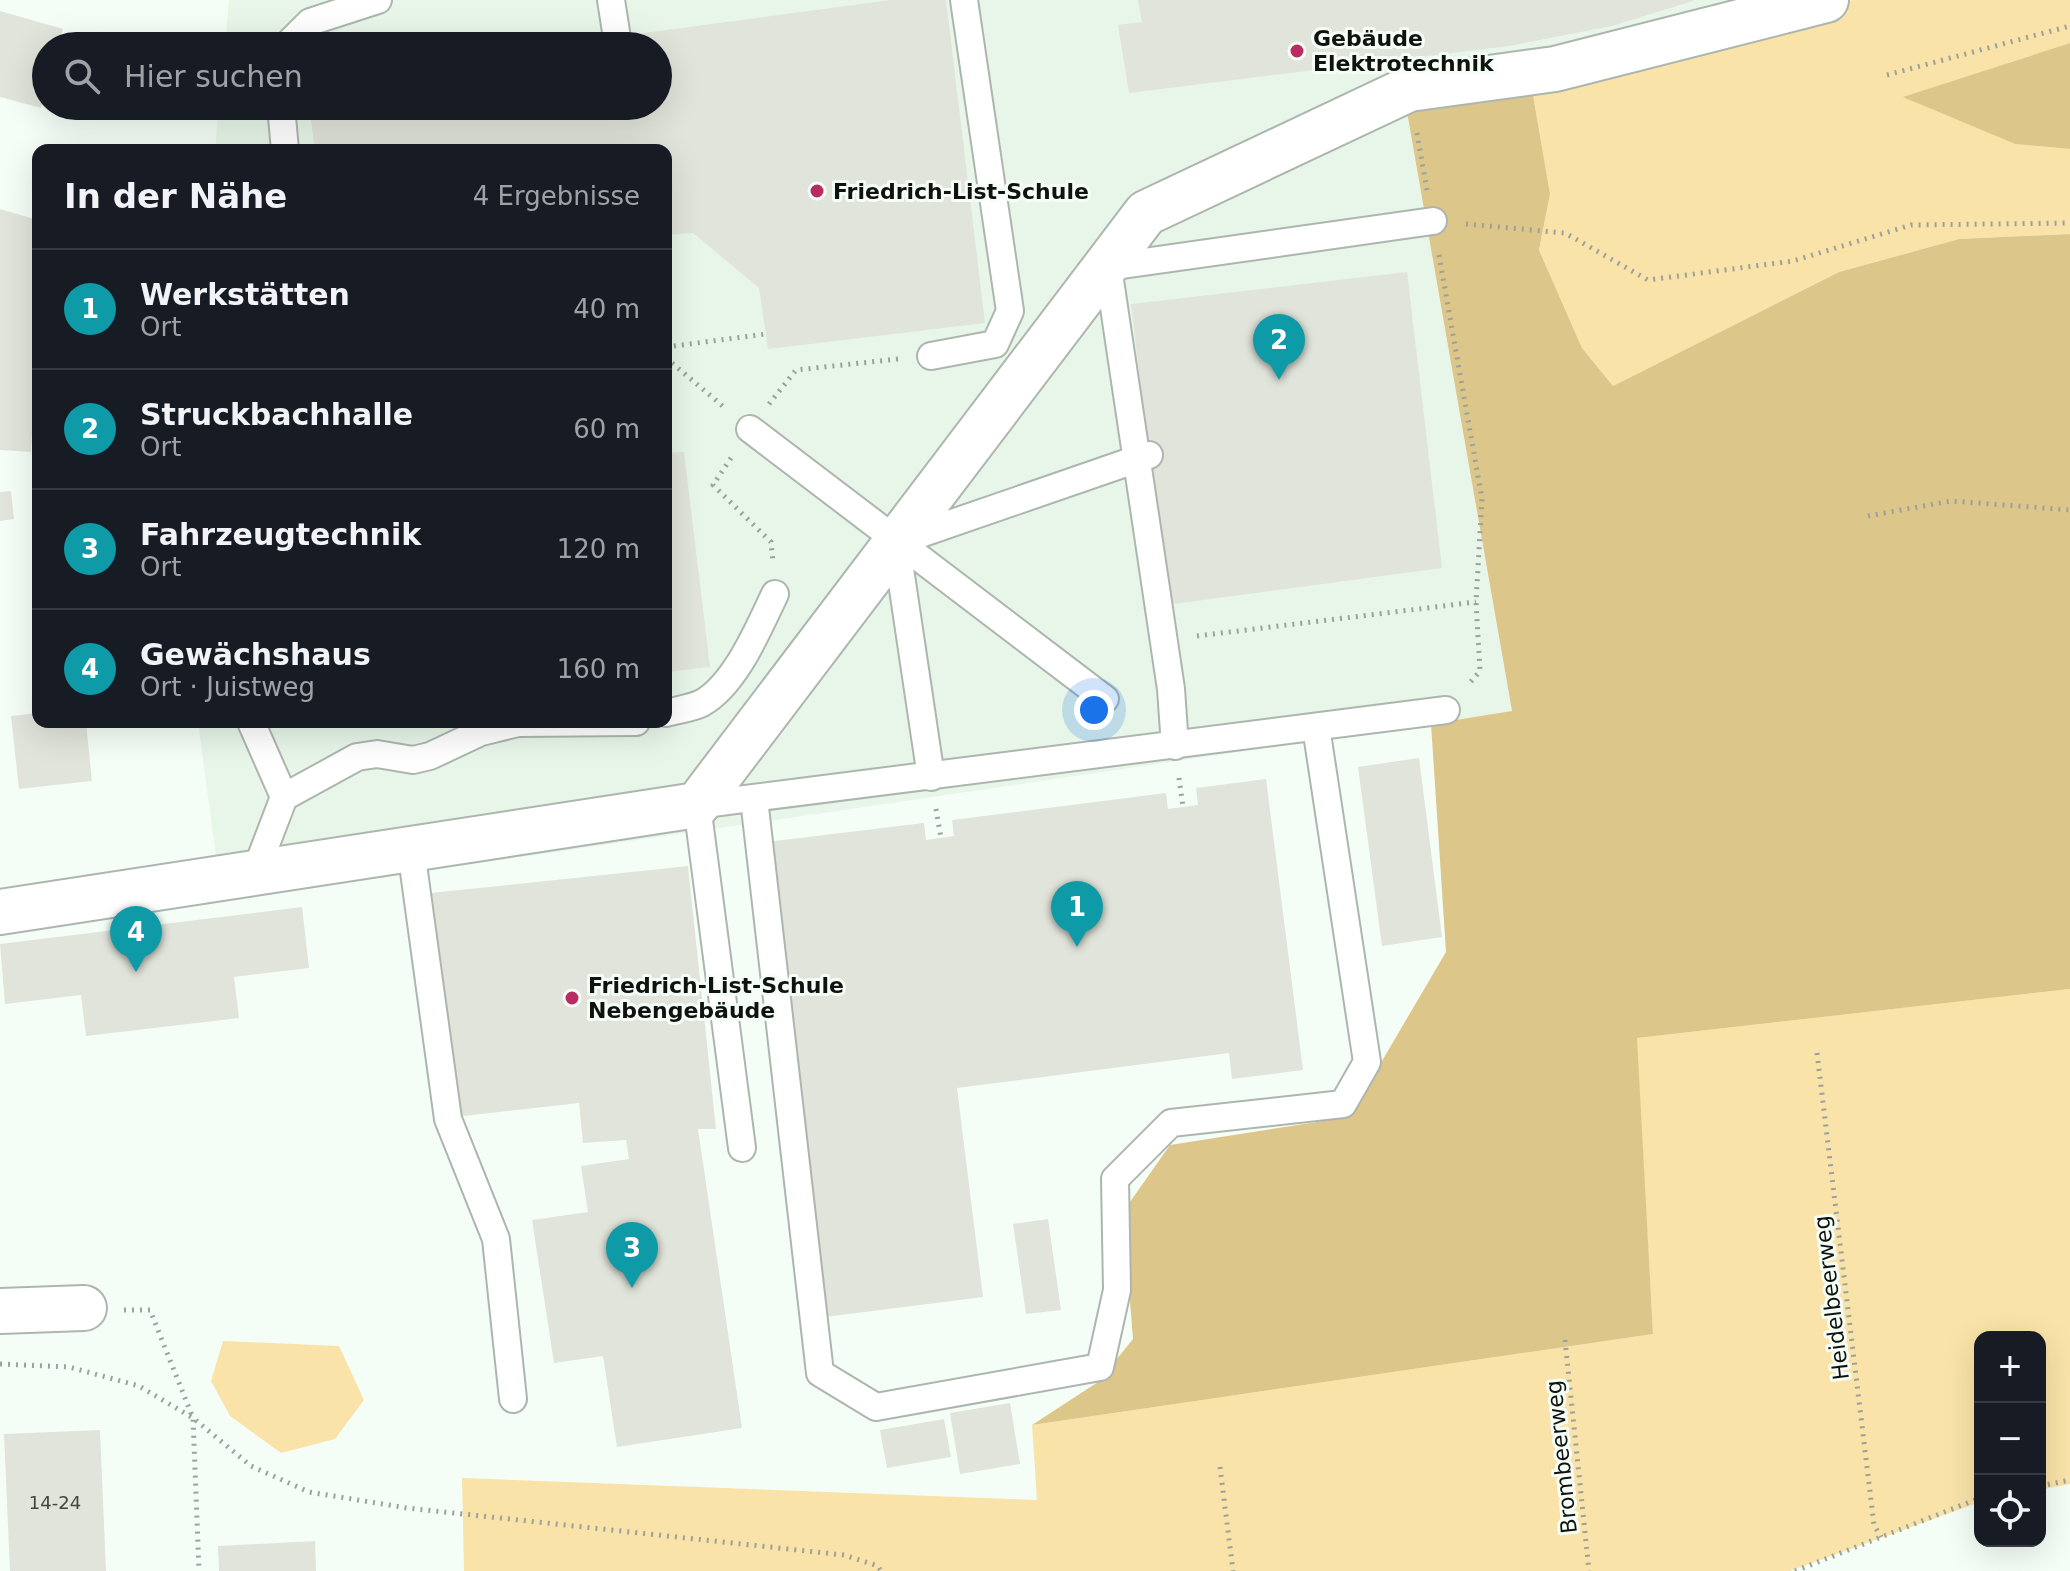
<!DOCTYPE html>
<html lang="de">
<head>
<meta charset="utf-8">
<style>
  :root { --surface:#171b24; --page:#20242c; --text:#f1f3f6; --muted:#9ea1a6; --line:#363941; --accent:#8c9099 }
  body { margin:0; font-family:"DejaVu Sans",sans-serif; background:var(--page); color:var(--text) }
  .controls { position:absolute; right:24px; bottom:24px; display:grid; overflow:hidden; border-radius:16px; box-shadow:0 8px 32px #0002 }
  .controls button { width:72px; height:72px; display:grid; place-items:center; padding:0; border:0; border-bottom:2px solid var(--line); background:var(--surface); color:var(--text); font:40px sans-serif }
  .you { position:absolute; left:1094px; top:710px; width:28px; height:28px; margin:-20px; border:6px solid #fff; border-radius:50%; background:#1a73e8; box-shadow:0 0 0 12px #1a73e833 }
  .badge { display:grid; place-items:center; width:52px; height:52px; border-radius:50%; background:var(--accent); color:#fff; font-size:26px; font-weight:700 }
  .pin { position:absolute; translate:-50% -66px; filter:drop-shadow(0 2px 4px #0008) }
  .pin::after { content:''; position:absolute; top:42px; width:28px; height:24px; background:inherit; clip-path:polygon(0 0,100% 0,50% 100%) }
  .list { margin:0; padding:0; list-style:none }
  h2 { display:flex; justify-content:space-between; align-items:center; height:104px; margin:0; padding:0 32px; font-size:34px }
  h2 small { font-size:26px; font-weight:400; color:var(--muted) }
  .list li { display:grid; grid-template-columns:52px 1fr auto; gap:24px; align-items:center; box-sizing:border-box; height:120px; padding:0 32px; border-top:2px solid var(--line) }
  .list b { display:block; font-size:30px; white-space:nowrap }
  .list p { margin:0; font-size:26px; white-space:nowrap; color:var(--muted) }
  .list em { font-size:26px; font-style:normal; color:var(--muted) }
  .icon { flex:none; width:44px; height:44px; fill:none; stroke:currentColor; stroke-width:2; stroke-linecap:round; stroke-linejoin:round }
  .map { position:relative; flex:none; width:2070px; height:1571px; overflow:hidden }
  .search { position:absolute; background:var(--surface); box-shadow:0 8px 32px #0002; left:32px; top:32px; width:640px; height:88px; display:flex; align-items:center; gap:20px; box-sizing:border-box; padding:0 28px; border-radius:44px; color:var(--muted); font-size:30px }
  .panel { position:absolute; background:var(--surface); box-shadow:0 8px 32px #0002; left:32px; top:144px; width:640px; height:584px; border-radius:16px }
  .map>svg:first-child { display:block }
  .built { fill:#e7f6e8 }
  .green { fill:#f9e3a8 }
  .forest { fill:#ddc68a }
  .building { fill:#e1e4da }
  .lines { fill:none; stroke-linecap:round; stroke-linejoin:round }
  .lane-casing { stroke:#adb6ae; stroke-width:30 }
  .street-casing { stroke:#adb6ae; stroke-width:48 }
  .path { stroke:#9ba29c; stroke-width:5; stroke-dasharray:2 6; stroke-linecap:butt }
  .lane { stroke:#fff; stroke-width:26 }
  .street { stroke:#fff; stroke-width:44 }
  .poi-dot { fill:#b82c61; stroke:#f5fef6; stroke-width:3 }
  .labels { text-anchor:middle; stroke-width:6; stroke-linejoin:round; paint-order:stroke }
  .number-label { font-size:18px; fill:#444642 }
  .poi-label { font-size:22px; font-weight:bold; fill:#0f120f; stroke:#f5fef6; text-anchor:start }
  .street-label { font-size:22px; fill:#0f120f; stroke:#f5fef6 }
</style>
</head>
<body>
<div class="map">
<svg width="2070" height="1571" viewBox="0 0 2070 1571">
  <rect width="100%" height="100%" fill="#f5fef6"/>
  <polygon class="built" points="229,0 1845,0 1404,96 1512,712 222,901 198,722 666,722 666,150 215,150 219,106 658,106 658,46 225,46"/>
  <g class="green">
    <polygon points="1853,0 2070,0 2070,43 1905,97 2015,144 2070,149 2070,234 1959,239 1839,272 1613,386 1582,348 1539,250 1550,194 1528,66"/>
    <polygon points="2070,989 2070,1484 2040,1490 2040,1337 1980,1337 1980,1502 1790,1571 464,1571 462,1478 1037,1500 1032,1425 1653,1334 1636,1038"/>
    <polygon points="223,1341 339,1346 364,1400 335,1439 281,1453 230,1416 211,1381"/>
  </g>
  <g class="forest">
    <polygon points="2070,43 2070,149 2015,144 1903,97"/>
    <polygon points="1528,66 1550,194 1539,250 1582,348 1613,386 1839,272 1959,239 2070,234 2070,989 1637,1038 1653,1334 1032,1425 1098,1382 1133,1339 1123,1212 1170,1145 1349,1117 1446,952 1431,724 1512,711 1404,95"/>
  </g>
  <g class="building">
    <polygon points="890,0 946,0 985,323 768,349 759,288 693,233 666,235 666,150 315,150 309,106 658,106 658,46 562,44"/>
    <polygon points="1138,0 1693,0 1693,1 1612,26 1509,46 1129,93 1118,25 1142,22"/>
    <polygon points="0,11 63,29 58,46 46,46 46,90 41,108 0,97"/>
    <polygon points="0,209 38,220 38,319 31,452 0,450"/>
    <polygon points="1407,272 1442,568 1166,605 1131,304"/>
    <polygon points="684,452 710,667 666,672 666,453"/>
    <polygon points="11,491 14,519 0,521 0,492"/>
    <polygon points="38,713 38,722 86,722 92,781 19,789 11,716"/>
    <polygon points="1419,758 1442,937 1382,946 1358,767"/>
    <polygon points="1266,779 1303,1070 1232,1079 1229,1053 957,1088 983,1297 825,1317 766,842 924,823 926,840 954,836 952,820 1166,793 1168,809 1198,805 1196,788"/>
    <polygon points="688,866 716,1129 698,1129 742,1428 617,1447 603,1356 554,1363 532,1220 588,1212 581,1166 629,1159 626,1140 583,1143 579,1103 455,1117 431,893"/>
    <polygon points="302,907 309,968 234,977 239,1018 86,1036 81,995 5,1004 0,944"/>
    <polygon points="1048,1219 1061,1310 1026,1314 1013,1224"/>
    <polygon points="1010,1403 1020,1464 960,1474 950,1413"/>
    <polygon points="944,1419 951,1457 887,1468 880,1430"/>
    <polygon points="100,1430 106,1571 10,1571 4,1434"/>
    <polygon points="315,1541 316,1571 219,1571 218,1546"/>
  </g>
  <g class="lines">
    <defs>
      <g id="lane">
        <polyline points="611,0 617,38"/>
        <polyline points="286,46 310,22 378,0"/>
        <polyline points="281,106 285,150"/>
        <polyline points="931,356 995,344 1010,311 964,0"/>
        <polyline points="750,429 1105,699"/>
        <polyline points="900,541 1149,455"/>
        <polyline points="896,542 931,777"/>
        <path d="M666 713C677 710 692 708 702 703 736 684 759 627 775 594"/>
        <polyline points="251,722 284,797"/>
        <polyline points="1175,746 1171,689 1108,267 1433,221"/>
        <polyline points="754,799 820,1373 876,1407 1100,1367 1117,1290 1115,1179 1171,1123 1343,1104 1367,1062 1316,727"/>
        <polyline points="411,850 448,1119 496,1239 513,1399"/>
        <polyline points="255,873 284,797 357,757 377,754 413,760 430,756 481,732 518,723 636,722"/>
        <polyline points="742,1148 697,805 1446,710"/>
      </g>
      <g id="street">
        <polyline points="0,912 697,805 1146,213 1409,89 1555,69 1826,0"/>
        <polyline points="0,1311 84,1308"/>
      </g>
    </defs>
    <use href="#lane" class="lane-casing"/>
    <use href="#street" class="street-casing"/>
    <g class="path">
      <polyline points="1887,75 2070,26"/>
      <polyline points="1417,133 1427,190"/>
      <polyline points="1466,224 1565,233 1648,280 1793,261 1911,225 2070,223"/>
      <polyline points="1439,255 1482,499 1476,602 1480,671 1468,685"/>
      <polyline points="666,347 766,334"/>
      <polyline points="666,358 725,408"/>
      <polyline points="769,404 796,370 898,359"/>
      <polyline points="666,449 666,453"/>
      <polyline points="731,458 713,485 771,542 773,562"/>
      <polyline points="1868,516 1951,501 2070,510"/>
      <polyline points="1197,636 1476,602"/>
      <polyline points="1179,778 1183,807"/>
      <polyline points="936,809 941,838"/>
      <polyline points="1817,1053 1874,1525 1881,1537"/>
      <polyline points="124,1310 150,1310 193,1418 199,1571"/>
      <polyline points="1565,1340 1589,1571"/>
      <polyline points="0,1364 69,1367 139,1386 193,1418 251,1466 309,1492 407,1508 844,1555 878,1566 881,1571"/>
      <polyline points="1220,1467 1233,1571"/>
      <polyline points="2040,1486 2070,1480"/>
      <polyline points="1795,1571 1980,1498"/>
    </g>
    <use href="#lane" class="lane"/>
    <use href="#street" class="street"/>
  </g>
  <g class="poi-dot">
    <circle cx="1297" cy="51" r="8"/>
    <circle cx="817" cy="191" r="8"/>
    <circle cx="572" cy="998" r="8"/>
  </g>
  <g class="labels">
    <g class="number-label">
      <text x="55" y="1509">14-24</text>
    </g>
    <g class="poi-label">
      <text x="1313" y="46">Gebäude<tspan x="1313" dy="25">Elektrotechnik</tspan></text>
      <text x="833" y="199">Friedrich-List-Schule</text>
      <text x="588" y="993">Friedrich-List-Schule<tspan x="588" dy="25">Nebengebäude</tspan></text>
    </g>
    <g class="street-label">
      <text transform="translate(1831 1298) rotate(-97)" y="8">Heidelbeerweg</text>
      <text transform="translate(1561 1457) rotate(-96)" y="8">Brombeerweg</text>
    </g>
  </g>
</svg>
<div class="controls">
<button>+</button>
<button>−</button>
<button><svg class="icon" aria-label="locate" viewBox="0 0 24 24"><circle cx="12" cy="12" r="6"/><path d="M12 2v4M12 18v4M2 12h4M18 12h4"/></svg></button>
</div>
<div class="you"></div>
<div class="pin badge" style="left:1077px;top:947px;background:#0f9aa8">1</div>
<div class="pin badge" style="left:1279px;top:380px;background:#0f9aa8">2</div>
<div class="pin badge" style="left:632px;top:1288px;background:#0f9aa8">3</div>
<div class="pin badge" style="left:136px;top:972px;background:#0f9aa8">4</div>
<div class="search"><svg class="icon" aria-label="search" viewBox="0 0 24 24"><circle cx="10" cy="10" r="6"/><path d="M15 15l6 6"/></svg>Hier suchen</div>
<section class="panel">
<h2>In der Nähe<small>4 Ergebnisse</small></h2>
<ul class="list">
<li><span class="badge" style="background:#0f9aa8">1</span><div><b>Werkstätten</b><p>Ort</p></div><em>40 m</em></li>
<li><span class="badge" style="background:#0f9aa8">2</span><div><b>Struckbachhalle</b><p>Ort</p></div><em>60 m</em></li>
<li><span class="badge" style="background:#0f9aa8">3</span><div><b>Fahrzeugtechnik</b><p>Ort</p></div><em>120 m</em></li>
<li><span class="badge" style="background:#0f9aa8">4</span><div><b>Gewächshaus</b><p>Ort · Juistweg</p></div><em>160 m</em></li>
</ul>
</section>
</div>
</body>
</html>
